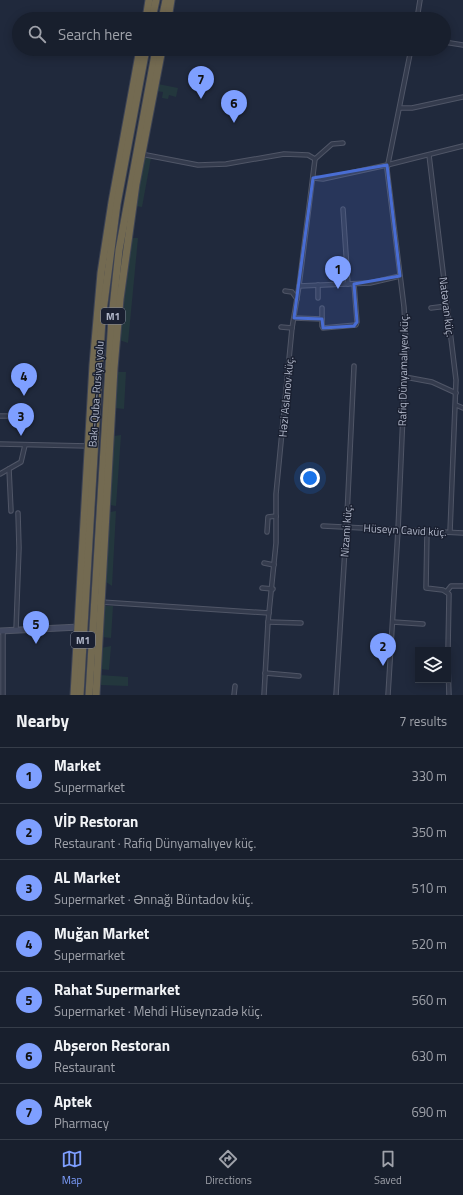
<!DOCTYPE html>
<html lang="en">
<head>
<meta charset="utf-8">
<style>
  :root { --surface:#181f2d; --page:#252c39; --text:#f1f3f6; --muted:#9fa2aa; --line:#363d49; --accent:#7e9fff }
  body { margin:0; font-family:"Titillium Web",sans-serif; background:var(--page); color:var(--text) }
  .controls { position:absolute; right:12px; bottom:12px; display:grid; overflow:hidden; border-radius:0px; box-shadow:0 2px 10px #0003 }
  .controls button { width:36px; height:36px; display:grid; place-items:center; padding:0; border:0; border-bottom:1px solid var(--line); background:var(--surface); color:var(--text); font:20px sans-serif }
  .you { position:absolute; left:310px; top:478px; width:14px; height:14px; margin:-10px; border:3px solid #fff; border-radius:50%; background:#1a73e8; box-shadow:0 0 0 6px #1a73e833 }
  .badge { display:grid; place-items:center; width:26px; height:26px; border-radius:50%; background:var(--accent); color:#111; font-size:13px; font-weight:700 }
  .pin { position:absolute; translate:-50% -33px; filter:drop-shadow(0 1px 2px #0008) }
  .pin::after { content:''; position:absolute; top:21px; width:14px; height:12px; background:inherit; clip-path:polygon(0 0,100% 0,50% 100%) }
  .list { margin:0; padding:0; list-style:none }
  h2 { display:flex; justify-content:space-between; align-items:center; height:52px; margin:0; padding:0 16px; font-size:17px }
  h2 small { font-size:13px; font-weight:400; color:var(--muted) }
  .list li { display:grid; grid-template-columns:26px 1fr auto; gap:12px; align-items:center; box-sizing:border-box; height:56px; padding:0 16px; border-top:1px solid var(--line) }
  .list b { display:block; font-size:15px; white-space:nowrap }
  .list p { margin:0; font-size:13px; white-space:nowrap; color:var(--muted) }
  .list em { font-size:13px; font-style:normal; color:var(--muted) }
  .icon { flex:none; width:22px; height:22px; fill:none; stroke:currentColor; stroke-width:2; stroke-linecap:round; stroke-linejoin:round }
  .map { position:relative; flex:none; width:463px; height:695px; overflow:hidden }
  .search { position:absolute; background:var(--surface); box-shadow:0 2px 10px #0003; left:12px; right:12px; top:12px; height:44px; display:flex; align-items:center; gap:10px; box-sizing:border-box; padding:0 14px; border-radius:22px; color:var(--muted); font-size:15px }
  .sheet { height:444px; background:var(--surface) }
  nav { display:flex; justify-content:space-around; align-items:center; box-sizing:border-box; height:56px; border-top:1px solid var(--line); background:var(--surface); font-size:11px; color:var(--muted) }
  nav a { display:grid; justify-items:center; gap:2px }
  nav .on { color:var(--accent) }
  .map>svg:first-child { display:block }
  .green { fill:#23373d }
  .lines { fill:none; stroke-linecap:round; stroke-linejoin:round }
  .street-casing { stroke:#505667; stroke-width:5.5 }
  .secondary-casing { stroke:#505667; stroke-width:7 }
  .highway-casing { stroke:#3d4354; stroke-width:9 }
  .street { stroke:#343b4d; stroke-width:3.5 }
  .secondary { stroke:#424960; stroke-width:5 }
  .highway { stroke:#736a51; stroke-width:7 }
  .marked { fill:#496dd3; fill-opacity:0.2; stroke:#496dd3; stroke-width:3; stroke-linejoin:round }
  .labels { text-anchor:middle; stroke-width:3; stroke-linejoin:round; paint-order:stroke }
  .shield { fill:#1a2031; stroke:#83899b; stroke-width:1 }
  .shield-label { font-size:10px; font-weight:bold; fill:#b0b6c8 }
  .street-label { font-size:11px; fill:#b0b6c8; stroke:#1a2031 }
</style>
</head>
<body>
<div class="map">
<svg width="463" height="695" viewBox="0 0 463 695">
  <rect width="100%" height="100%" fill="#20293c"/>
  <g class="green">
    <polygon points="158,84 178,88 176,97 169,95 168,99 162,98 163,92 157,91"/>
    <polygon points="144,158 151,158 142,207 136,206"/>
    <polygon points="130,238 138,238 128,343 119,340"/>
    <polygon points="118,372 126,372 124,409 115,408"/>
    <polygon points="121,435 116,506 110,505 114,436"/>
    <polygon points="116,511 112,586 106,582 110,512"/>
    <polygon points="104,606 113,606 111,638 102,637"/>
    <polygon points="111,646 109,670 101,669 101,648"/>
    <polygon points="100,675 128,677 128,686 100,685"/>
  </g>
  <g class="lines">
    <defs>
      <g id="street">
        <polyline points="417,19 420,0"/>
        <polyline points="444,42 463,45"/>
        <polyline points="400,108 412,108 463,97"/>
        <polyline points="141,154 198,165 226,164 284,154 308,155 315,159 299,286 292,328 276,494 276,543 268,622 264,695"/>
        <polyline points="429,155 456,380 450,532"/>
        <polyline points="315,159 332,144 343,143"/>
        <polyline points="313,178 323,179 387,165 463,146"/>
        <polyline points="343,209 348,284"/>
        <polyline points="318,285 318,298"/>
        <polyline points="299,286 370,283 400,276"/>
        <polyline points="285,291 292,292 297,299"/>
        <polyline points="431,308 447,306"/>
        <polyline points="294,318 322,319 322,326 323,328 356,325 357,322 354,284"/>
        <polyline points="322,319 322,308"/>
        <polyline points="281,327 292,328"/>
        <polyline points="405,377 432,382 456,393"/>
        <polyline points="456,405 463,408"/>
        <polyline points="0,416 7,416"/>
        <polyline points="0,444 88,446"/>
        <polyline points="9,469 11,511"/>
        <polyline points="0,474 21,462 25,445"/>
        <polyline points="323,526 463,533"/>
        <polyline points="427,531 426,588 443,590 449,594 448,650"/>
        <polyline points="267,532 268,517 276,516"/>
        <polyline points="264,563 274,565"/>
        <polyline points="262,588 273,589"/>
        <polyline points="447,591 451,586 463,586"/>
        <polyline points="101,602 269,613"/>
        <polyline points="268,622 301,623"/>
        <polyline points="393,622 423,624"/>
        <polyline points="16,630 19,548 18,513"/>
        <polyline points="3,631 3,695"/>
        <polyline points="448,664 449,695"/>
        <polyline points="265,673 299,676"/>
        <polyline points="234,695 235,686"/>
        <polyline points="336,695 347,516 354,366"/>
        <polyline points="388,695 398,530 406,344 404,307 387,169 411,49"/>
      </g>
      <polyline id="secondary" points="0,631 79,627"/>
      <g id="highway">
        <polyline points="146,19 149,0"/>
        <polyline points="152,19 156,0"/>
        <polyline points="162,19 166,0"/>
        <polyline points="168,19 171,0"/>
        <polyline points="74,695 93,365 101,273 112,202 140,49"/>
        <polyline points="80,695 102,319 117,204 146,49"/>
        <polyline points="89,695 112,317 119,250 156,49"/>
        <polyline points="96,695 114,368 120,299 136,184 162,49"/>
      </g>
    </defs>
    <use href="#street" class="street-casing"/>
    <use href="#secondary" class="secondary-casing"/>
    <use href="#highway" class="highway-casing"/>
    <use href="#street" class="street"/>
    <use href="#secondary" class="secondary"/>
    <use href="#highway" class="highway"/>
  </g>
  <path class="marked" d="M387 165 400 276 354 284 357 322 354 326 323 328 322 319 294 318 313 178Z"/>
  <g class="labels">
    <g class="shield">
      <rect x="101" y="308" width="24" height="16" rx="3"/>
      <rect x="71" y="632" width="24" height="16" rx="3"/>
    </g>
    <g class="shield-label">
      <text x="113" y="320">M1</text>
      <text x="83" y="644">M1</text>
    </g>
    <g class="street-label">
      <text transform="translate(447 307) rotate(83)" y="4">Natəvan küç.</text>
      <text transform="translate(403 370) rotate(-89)" y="4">Rafiq Dünyamalıyev küç.</text>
      <text transform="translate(96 394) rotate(-86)" y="4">Bakı-Quba-Rusiya yolu</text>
      <text transform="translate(286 397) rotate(-85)" y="4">Həzi Aslanov küç.</text>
      <text transform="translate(405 530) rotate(3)" y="4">Hüseyn Cavid küç.</text>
      <text transform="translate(346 531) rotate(-86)" y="4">Nizami küç.</text>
    </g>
  </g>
</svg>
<div class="controls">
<button><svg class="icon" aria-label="layers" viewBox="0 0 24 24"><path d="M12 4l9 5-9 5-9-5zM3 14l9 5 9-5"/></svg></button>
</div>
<div class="you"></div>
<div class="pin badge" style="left:338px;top:289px">1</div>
<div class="pin badge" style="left:383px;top:666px">2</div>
<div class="pin badge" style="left:21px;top:436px">3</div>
<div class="pin badge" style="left:24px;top:396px">4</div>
<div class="pin badge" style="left:36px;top:644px">5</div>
<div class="pin badge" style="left:234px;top:123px">6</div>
<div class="pin badge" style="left:201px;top:99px">7</div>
<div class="search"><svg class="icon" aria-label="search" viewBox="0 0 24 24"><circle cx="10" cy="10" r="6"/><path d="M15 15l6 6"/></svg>Search here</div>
</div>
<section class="sheet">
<h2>Nearby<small>7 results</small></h2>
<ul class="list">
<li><span class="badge">1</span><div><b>Market</b><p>Supermarket</p></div><em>330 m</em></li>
<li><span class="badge">2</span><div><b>VİP Restoran</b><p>Restaurant · Rafiq Dünyamalıyev küç.</p></div><em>350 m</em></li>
<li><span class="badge">3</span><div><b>AL Market</b><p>Supermarket · Ənnağı Büntadov küç.</p></div><em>510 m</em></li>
<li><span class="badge">4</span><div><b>Muğan Market</b><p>Supermarket</p></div><em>520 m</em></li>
<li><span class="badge">5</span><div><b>Rahat Supermarket</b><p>Supermarket · Mehdi Hüseynzadə küç.</p></div><em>560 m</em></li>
<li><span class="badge">6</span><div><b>Abşeron Restoran</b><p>Restaurant</p></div><em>630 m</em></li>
<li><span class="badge">7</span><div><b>Aptek</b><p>Pharmacy</p></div><em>690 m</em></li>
</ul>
</section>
<nav>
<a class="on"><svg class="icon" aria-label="map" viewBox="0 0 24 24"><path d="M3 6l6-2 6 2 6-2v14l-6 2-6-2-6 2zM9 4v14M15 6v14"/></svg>Map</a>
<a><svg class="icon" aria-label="directions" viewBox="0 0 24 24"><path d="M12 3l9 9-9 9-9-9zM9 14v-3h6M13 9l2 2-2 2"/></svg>Directions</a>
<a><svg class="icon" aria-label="saved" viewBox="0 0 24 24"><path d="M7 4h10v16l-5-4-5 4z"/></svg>Saved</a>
</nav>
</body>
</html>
